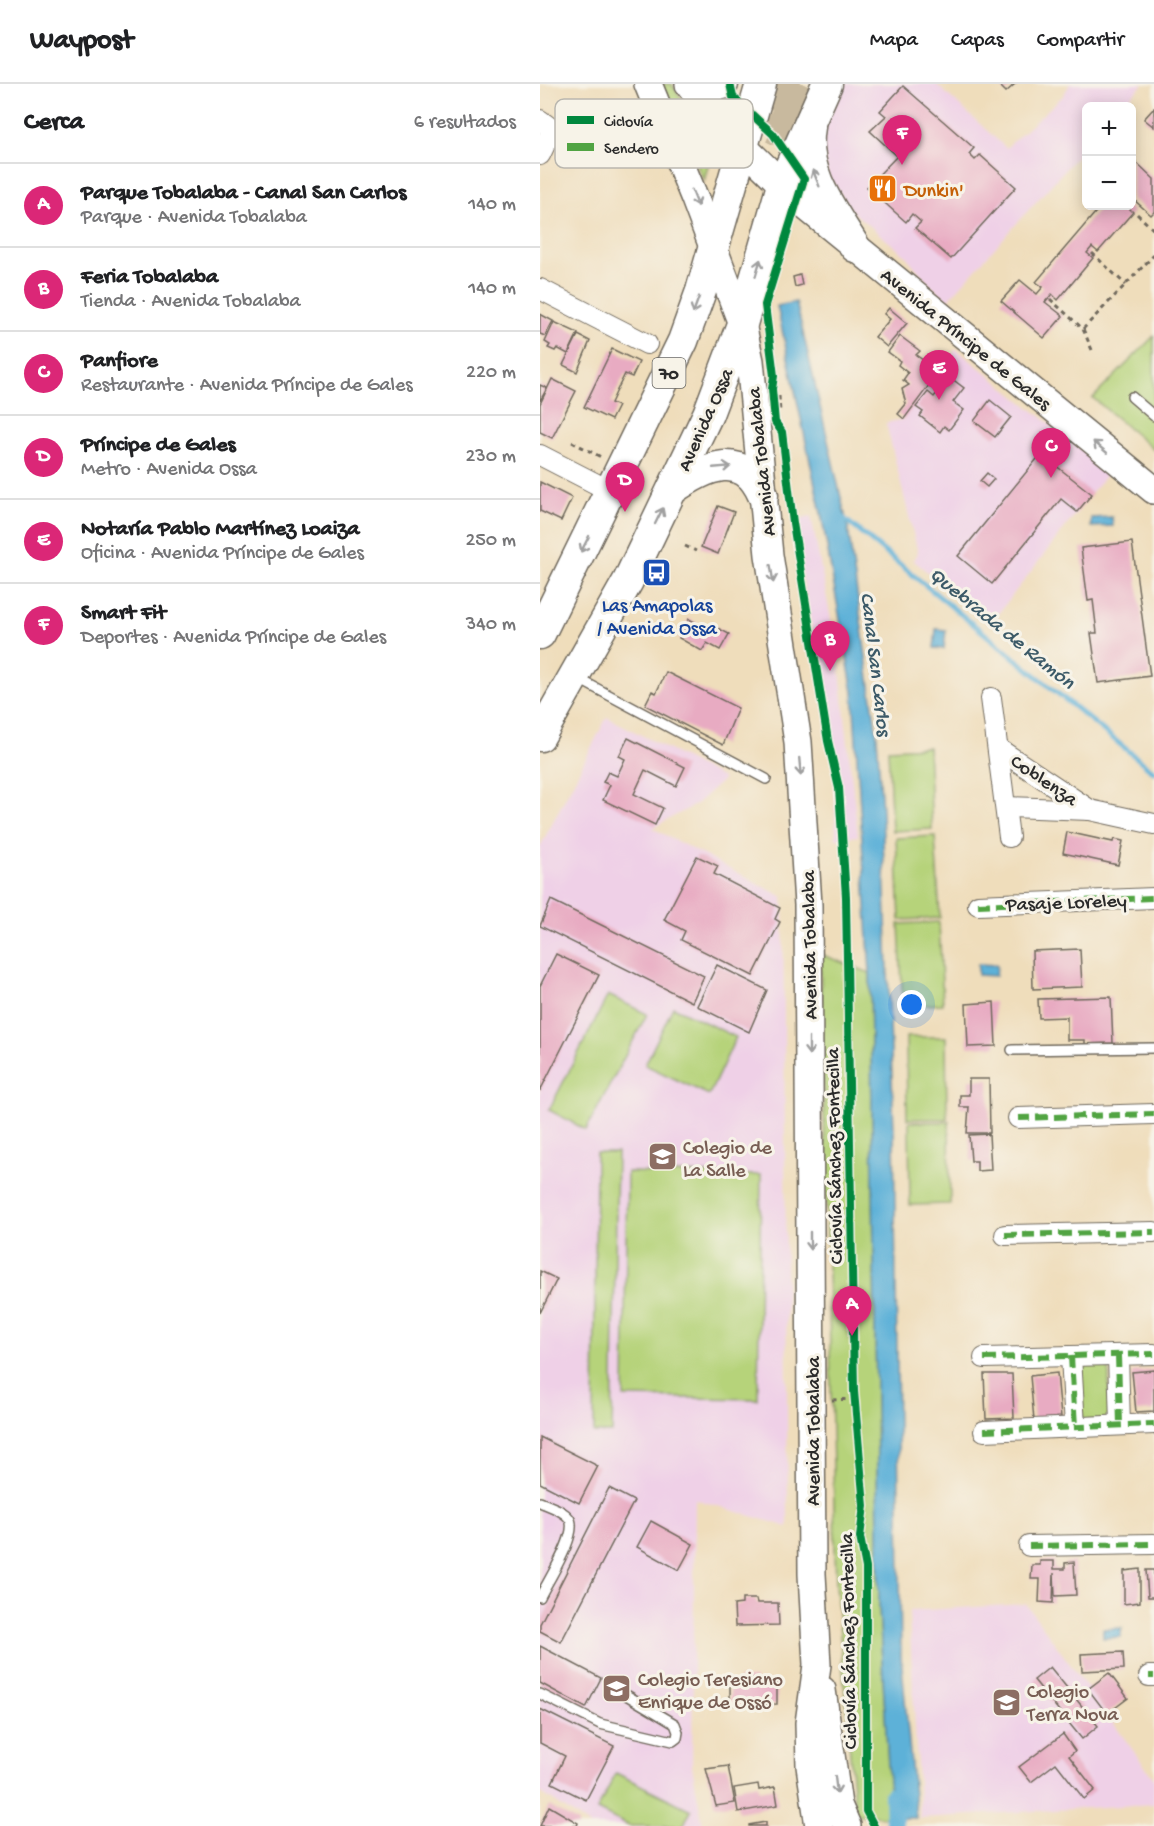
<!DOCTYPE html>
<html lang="es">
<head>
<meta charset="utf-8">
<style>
  :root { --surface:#fff; --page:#f6f6f6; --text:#202124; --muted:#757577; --line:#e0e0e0; --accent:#db2777 }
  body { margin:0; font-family:"Gochi Hand",sans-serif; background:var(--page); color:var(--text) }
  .controls { position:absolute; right:18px; top:18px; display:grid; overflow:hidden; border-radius:9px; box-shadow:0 3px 15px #0003 }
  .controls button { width:54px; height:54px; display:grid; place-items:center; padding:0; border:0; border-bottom:2px solid var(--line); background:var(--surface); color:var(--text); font:30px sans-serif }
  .you { position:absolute; left:372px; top:921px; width:21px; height:21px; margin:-15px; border:4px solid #fff; border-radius:50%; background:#1a73e8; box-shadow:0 0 0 9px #1a73e833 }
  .badge { display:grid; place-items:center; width:39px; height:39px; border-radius:50%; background:var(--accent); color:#fff; font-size:20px; font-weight:700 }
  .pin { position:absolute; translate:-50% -50px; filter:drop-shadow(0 2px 3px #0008) }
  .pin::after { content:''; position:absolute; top:32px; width:21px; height:18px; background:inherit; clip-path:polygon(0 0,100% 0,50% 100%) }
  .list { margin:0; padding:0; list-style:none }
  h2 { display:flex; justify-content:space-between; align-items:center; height:78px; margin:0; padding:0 24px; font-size:26px }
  h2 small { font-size:20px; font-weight:400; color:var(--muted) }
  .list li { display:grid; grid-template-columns:39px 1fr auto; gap:18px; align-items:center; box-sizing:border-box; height:84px; padding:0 24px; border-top:2px solid var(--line) }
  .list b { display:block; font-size:22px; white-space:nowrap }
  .list p { margin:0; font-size:20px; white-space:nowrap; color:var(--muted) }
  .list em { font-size:20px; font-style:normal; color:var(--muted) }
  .map { position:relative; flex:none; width:614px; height:1742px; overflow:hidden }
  header { display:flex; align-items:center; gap:36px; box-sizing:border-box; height:84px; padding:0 30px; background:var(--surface); border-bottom:2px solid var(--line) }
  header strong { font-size:28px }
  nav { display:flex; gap:33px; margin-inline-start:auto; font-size:21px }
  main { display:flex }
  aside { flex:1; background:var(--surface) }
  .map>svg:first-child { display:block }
  .built { fill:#efd0e7 }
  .green { fill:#b6d37a; stroke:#707f52; stroke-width:1.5 }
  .water { fill:#5db1d8; stroke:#446e82; stroke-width:1.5 }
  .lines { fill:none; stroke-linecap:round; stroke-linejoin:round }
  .stream { stroke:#5db1d8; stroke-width:5 }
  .canal { stroke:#5db1d8; stroke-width:18 }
  .building { fill:#e8abc2 }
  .highway-tunnel { stroke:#c8b99e; stroke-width:33; stroke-dasharray:33 16; stroke-linecap:butt }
  .lane-casing { stroke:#70695d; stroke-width:12 }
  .street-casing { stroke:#70695d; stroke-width:22 }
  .secondary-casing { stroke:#70695d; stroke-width:30 }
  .primary-casing { stroke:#70695d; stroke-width:33 }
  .path { stroke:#70695d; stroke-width:3; stroke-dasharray:4.5 4.5; stroke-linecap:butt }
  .lane { stroke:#fff; stroke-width:9 }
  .street { stroke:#fff; stroke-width:20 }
  .secondary { stroke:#fff; stroke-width:27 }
  .primary { stroke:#fff; stroke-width:30 }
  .quiet { stroke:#51a443; stroke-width:6; stroke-dasharray:12 6; stroke-linecap:butt }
  .cycleway-casing { stroke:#f7f3e8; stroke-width:11 }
  .cycleway { stroke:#00873e; stroke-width:8 }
  .oneway { stroke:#a0a0a0 }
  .labels { text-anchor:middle; stroke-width:6; stroke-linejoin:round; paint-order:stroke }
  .shield { fill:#f7f3e8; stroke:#686764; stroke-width:1.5 }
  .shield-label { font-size:18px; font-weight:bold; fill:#2b2b2b }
  .food-label { font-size:20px; fill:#c56008; stroke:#f7f3e8; text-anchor:start }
  .street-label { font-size:20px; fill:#2b2b2b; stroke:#f7f3e8 }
  .transit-label { font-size:20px; fill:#164399; stroke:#f7f3e8 }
  .education-label { font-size:20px; fill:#785e54; stroke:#f7f3e8; text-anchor:start }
  .water-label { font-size:21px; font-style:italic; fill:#3c5a68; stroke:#f7f3e8 }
  .key { fill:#f7f3e8; stroke:#bab7af; stroke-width:1.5 }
  .key-label { font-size:16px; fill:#2b2b2b }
</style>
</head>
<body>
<header>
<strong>Waypost</strong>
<nav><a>Mapa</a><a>Capas</a><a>Compartir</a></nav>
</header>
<main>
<aside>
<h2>Cerca<small>6 resultados</small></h2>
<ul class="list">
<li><span class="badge">A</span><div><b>Parque Tobalaba - Canal San Carlos</b><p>Parque · Avenida Tobalaba</p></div><em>140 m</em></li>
<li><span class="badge">B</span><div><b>Feria Tobalaba</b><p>Tienda · Avenida Tobalaba</p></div><em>140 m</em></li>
<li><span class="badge">C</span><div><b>Panfiore</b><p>Restaurante · Avenida Príncipe de Gales</p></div><em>220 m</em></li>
<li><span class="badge">D</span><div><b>Príncipe de Gales</b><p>Metro · Avenida Ossa</p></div><em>230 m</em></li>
<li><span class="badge">E</span><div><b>Notaría Pablo Martínez Loaiza</b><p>Oficina · Avenida Príncipe de Gales</p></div><em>250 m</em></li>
<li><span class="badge">F</span><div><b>Smart Fit</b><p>Deportes · Avenida Príncipe de Gales</p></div><em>340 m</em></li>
</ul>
</aside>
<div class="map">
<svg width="614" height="1742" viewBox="0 0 614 1742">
  <rect width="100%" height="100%" fill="#f7f3e8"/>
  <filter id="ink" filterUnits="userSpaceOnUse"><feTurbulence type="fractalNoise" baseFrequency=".0167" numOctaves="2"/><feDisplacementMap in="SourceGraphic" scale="12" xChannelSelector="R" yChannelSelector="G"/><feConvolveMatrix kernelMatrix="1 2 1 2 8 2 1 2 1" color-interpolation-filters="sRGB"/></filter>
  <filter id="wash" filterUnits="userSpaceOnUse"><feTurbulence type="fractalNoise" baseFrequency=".008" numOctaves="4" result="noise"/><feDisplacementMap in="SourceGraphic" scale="24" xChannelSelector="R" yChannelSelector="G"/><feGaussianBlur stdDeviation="1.35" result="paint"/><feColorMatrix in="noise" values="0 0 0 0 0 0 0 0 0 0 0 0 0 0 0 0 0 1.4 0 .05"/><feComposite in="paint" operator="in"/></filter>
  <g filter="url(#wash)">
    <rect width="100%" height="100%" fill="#efddbb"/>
    <g class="built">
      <polygon points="305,0 396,0 466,64 523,12 530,0 603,0 582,22 546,22 546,62 408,216 390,201 366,172 313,128 288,92 280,56 285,39"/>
      <polygon points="416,265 569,387 450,540 373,476 378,469 346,339 364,335"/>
      <polygon points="271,432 299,578 318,752 296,755 294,689 281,597 252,436"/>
      <polygon points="67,633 184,695 155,721 112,744 243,813 248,1443 155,1415 152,1682 163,1742 51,1742 0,1708 0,763"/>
      <polygon points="486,1520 614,1695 614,1720 380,1734 369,1527"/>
    </g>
    <g class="green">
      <polygon points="121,0 132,0 153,34 175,54 164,97"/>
      <polygon points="614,252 614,366 553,314"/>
      <polygon points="388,663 392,745 352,747 348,665"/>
      <polygon points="395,752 400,834 360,836 356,754"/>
      <polygon points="399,838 403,920 363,922 359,840"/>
      <polygon points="280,870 330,889 339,1524 351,1734 315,1730 296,1501"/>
      <polygon points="68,911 107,930 46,1046 9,1026"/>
      <polygon points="133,923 196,953 169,1011 105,981"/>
      <polygon points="366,953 406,953 407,1035 367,1035"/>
      <polygon points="369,1038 409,1038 410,1120 370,1121"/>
      <polygon points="56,1069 77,1069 72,1349 54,1349"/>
      <polygon points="87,1088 221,1091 218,1315 84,1313"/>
      <polygon points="541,1280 569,1280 569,1336 542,1337"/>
      <polygon points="76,1689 151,1726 143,1742 89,1742 57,1726"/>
    </g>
    <g class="water">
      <polygon points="256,218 308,444 337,652 342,727 354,1046 361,1572 376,1734 351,1734 339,1524 330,889 313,608 281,429 237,222"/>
      <polygon points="572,433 573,442 551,443 551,434"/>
      <polygon points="396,545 406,546 404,565 394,564"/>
      <polygon points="438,880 457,881 456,892 438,891"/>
      <polygon points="582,1544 580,1553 563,1554 563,1545"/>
    </g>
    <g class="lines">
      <polyline class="stream" points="302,433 614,688"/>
      <polyline class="canal" points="353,1711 354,1742"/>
    </g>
    <g id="blocks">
      <g class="building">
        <polygon points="458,0 475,0 466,8"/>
        <polygon points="363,2 434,64 429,70 435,76 440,71 476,103 411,175 375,144 381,138 372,130 366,138 327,103 357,72 330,47 346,32 340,27"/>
        <polygon points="614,24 614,43 604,35"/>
        <polygon points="592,74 614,95 614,128 611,131 594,116 592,119"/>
        <polygon points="561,122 589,122 588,123 593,128 558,168 552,163 547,169 553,174 518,216 512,210 505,218 523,232 504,254 461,217 480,196 497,210 503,203 496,198"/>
        <polygon points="260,191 262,201 255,203 253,193"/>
        <polygon points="349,224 367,239 347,263 335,253 350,235 344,230"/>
        <polygon points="0,230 13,237 5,252 0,250"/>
        <polygon points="14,238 38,249 28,270 17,264 15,267 8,264 10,261 5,258"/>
        <polygon points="38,251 50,257 37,288 23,281"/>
        <polygon points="360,252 380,267 376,271 399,288 364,335 358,330 366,320 362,305 369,301 363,296 368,289 358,281 360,277 348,268"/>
        <polygon points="72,265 99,278 92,293 85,290 78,304 71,319 78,322 71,336 44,323"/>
        <polygon points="403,288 424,304 413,318 424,326 409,346 404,342 400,348 380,332 383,328 376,323 388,308 394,313 398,308 391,303"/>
        <polygon points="12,295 36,307 12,354 0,348 0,320"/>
        <polygon points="0,301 7,304 0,317"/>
        <polygon points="450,316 471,333 455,353 434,337"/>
        <polygon points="501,370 552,410 537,428 521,415 452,500 418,472"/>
        <polygon points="447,389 454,395 447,403 440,397"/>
        <polygon points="0,398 32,414 21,437 0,427"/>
        <polygon points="178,422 194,428 178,470 161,463"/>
        <polygon points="592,458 610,592 558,599 551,549 557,549 553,516 548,517 541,464"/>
        <polygon points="149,535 169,546 172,541 189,550 180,566 167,559 162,567 139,554"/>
        <polygon points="126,588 198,624 183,661 105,621 112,607 116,609"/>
        <polygon points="88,654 145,683 136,702 105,686 94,710 123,724 115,741 63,716 70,701 63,698 68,688 77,692 85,675 79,672"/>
        <polygon points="527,748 573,758 574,755 583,757 578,781 523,769"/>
        <polygon points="157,772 178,782 174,790 240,824 235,835 240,838 213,892 141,856 145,847 124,836"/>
        <polygon points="11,816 164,892 152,918 0,842"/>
        <polygon points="540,865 542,903 493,905 492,867"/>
        <polygon points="16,870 59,891 0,1007 0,902"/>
        <polygon points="177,881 227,906 209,948 157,922"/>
        <polygon points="571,913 573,959 545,960 545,956 527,956 527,933 499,934 498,915"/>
        <polygon points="454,918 456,962 428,963 426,920"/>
        <polygon points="429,995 449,995 450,1049 427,1049 429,1023 420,1023 420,1011 429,1011"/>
        <polygon points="449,1050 451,1086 437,1087 437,1077 431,1077 429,1051"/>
        <polygon points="0,1187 17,1195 0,1229"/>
        <polygon points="614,1286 614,1327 596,1328 592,1288"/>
        <polygon points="517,1289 521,1333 494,1336 490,1292"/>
        <polygon points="444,1290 472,1290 474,1334 446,1335"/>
        <polygon points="0,1353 58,1382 39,1419 0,1399"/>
        <polygon points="69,1404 94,1417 21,1558 0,1547 0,1540"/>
        <polygon points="111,1437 153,1460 139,1486 97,1463"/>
        <polygon points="500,1477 514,1477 514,1485 525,1485 525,1479 534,1478 536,1511 515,1512 514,1489 513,1519 499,1518 500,1495 491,1495 492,1481 500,1481"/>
        <polygon points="600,1485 600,1518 584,1520 584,1487"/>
        <polygon points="606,1486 614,1486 614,1513 608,1513"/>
        <polygon points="202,1515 216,1515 217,1519 238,1519 239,1541 195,1542 194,1521 202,1520"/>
        <polygon points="0,1562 61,1594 46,1624 0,1599"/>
        <polygon points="583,1568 584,1585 542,1587 541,1570"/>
        <polygon points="510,1583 558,1642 542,1655 494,1596"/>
        <polygon points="569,1589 588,1614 567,1630 548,1605"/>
        <polygon points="198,1594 215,1594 215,1598 237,1597 237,1620 190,1621 190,1599 199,1598"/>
        <polygon points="0,1625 74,1662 46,1716 12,1699 25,1672 0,1659"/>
        <polygon points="523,1650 535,1667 529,1672 555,1706 544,1715 516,1679 491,1698 479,1683"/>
        <polygon points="188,1682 195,1719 176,1722 166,1685"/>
        <polygon points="218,1700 219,1706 235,1703 238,1721 198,1728 194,1704"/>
        <polygon points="9,1722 38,1739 37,1742 0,1742"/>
        <polygon points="226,1738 226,1742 209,1742 209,1741"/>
      </g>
    </g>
  </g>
  <g filter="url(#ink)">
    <use href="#blocks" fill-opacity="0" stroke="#70695d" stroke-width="1.5"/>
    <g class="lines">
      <polyline class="highway-tunnel" points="254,0 232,42 240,46 264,0"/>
      <defs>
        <g id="lane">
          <polyline points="592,313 614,332"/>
          <polyline points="37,594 226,695"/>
          <polyline points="472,966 614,964"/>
          <path d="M0 1418C9 1422 23 1426 29 1434 40 1448 7 1498 0 1513"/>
          <polyline points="0,1610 60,1640 133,1657 137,1654 138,1648 135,1640 88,1612"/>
        </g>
        <g id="street">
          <polyline points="0,36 8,42 10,50 0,71"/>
          <polyline points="0,205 107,260"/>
          <polyline points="0,371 72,408"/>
          <polyline points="451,614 469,753"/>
          <polyline points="459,665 550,726"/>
          <polyline points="466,723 550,726 614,740"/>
          <polyline points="438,821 614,814"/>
          <polyline points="478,1034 614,1030"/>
          <polyline points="465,1151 614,1148"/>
          <polyline points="578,1271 580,1341"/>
          <polyline points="531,1272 535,1343"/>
          <polyline points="444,1274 614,1270"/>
          <polyline points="444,1347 614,1340"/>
          <polyline points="489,1462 614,1460"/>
          <polyline points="609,1592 614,1592"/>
        </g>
        <g id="secondary">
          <polyline points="108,0 155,115 202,240 210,277 229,471 258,658 268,821 272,1490 277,1581 269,1639 270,1682 279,1742"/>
          <polyline points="149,0 183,43 258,116 614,406"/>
          <polyline points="282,1606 298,1721 307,1742"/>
        </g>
        <g id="primary">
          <polyline points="159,0 171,3 183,0"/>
          <path d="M270 43C262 88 293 127 315 163"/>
          <path d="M133 405C165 383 203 364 223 411"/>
          <polyline points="0,550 143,257 161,207 221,0"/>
          <polyline points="0,652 88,497 168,330 202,240 242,101 287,0"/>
        </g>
      </defs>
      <use href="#lane" class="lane-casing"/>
      <use href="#street" class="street-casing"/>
      <use href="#secondary" class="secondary-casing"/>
      <use href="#primary" class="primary-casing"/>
      <g class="path">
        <polyline points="597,130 614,146"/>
        <polyline points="552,169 586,201"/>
        <polyline points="510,215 543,245 552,266"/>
        <polyline points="543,245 614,171"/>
        <polyline points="239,312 240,329"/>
        <polyline points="32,358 61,373"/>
        <polyline points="145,462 156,467"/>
        <polyline points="292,1316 314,1315"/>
      </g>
      <use href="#lane" class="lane"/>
      <use href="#street" class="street"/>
      <use href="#secondary" class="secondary"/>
      <use href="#primary" class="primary"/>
      <g class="quiet">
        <polyline points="438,821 614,814"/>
        <polyline points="478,1034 614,1030"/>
        <polyline points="465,1151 614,1148"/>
        <polyline points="578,1271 580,1341"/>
        <polyline points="531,1272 535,1343"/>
        <polyline points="444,1274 614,1270"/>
        <polyline points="444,1347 614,1340"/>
        <polyline points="489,1462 614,1460"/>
        <polyline points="609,1592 614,1592"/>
      </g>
      <defs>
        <polyline id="cycleway" points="190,0 193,13 233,50 264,95 225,221 234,292 232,305 235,338 242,348 253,439 288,657 299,704 306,813 314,1307 324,1422 320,1453 326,1484 326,1727 334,1742"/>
      </defs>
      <use href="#cycleway" class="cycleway-casing"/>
      <use href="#cycleway" class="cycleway"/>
    </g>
    <defs><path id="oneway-shaft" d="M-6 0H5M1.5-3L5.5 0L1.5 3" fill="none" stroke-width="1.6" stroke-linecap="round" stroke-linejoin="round" transform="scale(1.5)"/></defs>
    <g class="oneway">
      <use href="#oneway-shaft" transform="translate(276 94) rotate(-112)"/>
      <use href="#oneway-shaft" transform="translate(155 114) rotate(68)"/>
      <use href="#oneway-shaft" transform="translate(218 184) rotate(-74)"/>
      <use href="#oneway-shaft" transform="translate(156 221) rotate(110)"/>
      <use href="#oneway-shaft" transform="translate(560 363) rotate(-140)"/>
      <use href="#oneway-shaft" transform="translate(182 383) rotate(-5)"/>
      <use href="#oneway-shaft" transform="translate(119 432) rotate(-64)"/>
      <use href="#oneway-shaft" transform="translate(45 460) rotate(117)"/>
      <use href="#oneway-shaft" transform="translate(232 490) rotate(81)"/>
      <use href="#oneway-shaft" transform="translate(260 683) rotate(85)"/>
      <use href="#oneway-shaft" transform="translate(269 962) rotate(90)"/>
      <use href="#oneway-shaft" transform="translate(270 1157) rotate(90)"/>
      <use href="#oneway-shaft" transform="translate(296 1701) rotate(83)"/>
    </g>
  </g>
  <defs>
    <symbol id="restaurant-square" viewBox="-11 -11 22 22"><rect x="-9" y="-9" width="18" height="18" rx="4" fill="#e8710a" stroke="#f7f3e8"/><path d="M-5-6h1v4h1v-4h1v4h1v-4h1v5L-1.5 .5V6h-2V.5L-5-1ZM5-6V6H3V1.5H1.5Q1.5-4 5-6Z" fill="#fff"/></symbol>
    <symbol id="bus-square" viewBox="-11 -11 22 22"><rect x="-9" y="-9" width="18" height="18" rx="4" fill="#1a4fb4" stroke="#f7f3e8"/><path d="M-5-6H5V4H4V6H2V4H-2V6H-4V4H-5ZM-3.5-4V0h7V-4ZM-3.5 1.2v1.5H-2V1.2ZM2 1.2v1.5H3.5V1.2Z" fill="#fff"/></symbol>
    <symbol id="school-square" viewBox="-11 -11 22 22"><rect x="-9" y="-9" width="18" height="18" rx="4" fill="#8d6e63" stroke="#f7f3e8"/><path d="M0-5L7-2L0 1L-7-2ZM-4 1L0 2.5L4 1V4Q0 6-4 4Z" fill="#fff"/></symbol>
  </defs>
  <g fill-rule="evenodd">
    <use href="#restaurant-square" x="326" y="88" width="33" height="33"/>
    <use href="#bus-square" x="100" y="472" width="33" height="33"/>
    <use href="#school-square" x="106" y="1056" width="33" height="33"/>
    <use href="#school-square" x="60" y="1588" width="33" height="33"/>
    <use href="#school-square" x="450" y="1602" width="33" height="33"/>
  </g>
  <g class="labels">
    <rect class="shield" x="112.5" y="274" width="33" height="30" rx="4.5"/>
    <g class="shield-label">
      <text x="129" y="295">70</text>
    </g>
    <g class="food-label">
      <text x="364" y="112">Dunkin'</text>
    </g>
    <g class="street-label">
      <text transform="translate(427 254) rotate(39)" y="7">Avenida Príncipe de Gales</text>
      <text transform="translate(164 335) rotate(-66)" y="7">Avenida Ossa</text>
      <text transform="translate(220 378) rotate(-96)" y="7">Avenida Tobalaba</text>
      <text transform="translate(505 695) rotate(34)" y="7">Coblenza</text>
      <text transform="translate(526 817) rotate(-2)" y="7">Pasaje Loreley</text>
      <text transform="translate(268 861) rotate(-91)" y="7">Avenida Tobalaba</text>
      <text transform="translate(293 1072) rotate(-91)" y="7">Ciclovía Sánchez Fontecilla</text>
      <text transform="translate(272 1347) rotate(-90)" y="7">Avenida Tobalaba</text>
      <text transform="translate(307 1557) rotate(-91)" y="7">Ciclovía Sánchez Fontecilla</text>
    </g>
    <g class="transit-label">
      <text x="117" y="527">Las Amapolas<tspan x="117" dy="23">/ Avenida Ossa</tspan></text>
    </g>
    <g class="education-label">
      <text x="143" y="1069">Colegio de<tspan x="143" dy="23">La Salle</tspan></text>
      <text x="98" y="1601">Colegio Teresiano<tspan x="98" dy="23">Enrique de Ossó</tspan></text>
      <text x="487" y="1613">Colegio<tspan x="487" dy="23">Terra Nova</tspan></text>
    </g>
    <g class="water-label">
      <text transform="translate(463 543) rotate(39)" y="7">Quebrada de Ramón</text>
      <text transform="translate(337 580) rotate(83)" y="7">Canal San Carlos</text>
    </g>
  </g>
  <rect x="15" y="15" width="198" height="69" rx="9" class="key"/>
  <rect x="27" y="32" width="27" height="8" fill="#00873e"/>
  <rect x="27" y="59" width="27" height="8" fill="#51a443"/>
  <g class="key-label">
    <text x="64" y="42">Ciclovía</text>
    <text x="64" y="69">Sendero</text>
  </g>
</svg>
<div class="controls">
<button>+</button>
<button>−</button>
</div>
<div class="you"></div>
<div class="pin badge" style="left:312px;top:1252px">A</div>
<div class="pin badge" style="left:290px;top:587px">B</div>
<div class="pin badge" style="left:511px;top:394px">C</div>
<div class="pin badge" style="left:85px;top:428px">D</div>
<div class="pin badge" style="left:399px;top:316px">E</div>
<div class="pin badge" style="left:362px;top:81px">F</div>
</div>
</main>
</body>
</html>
